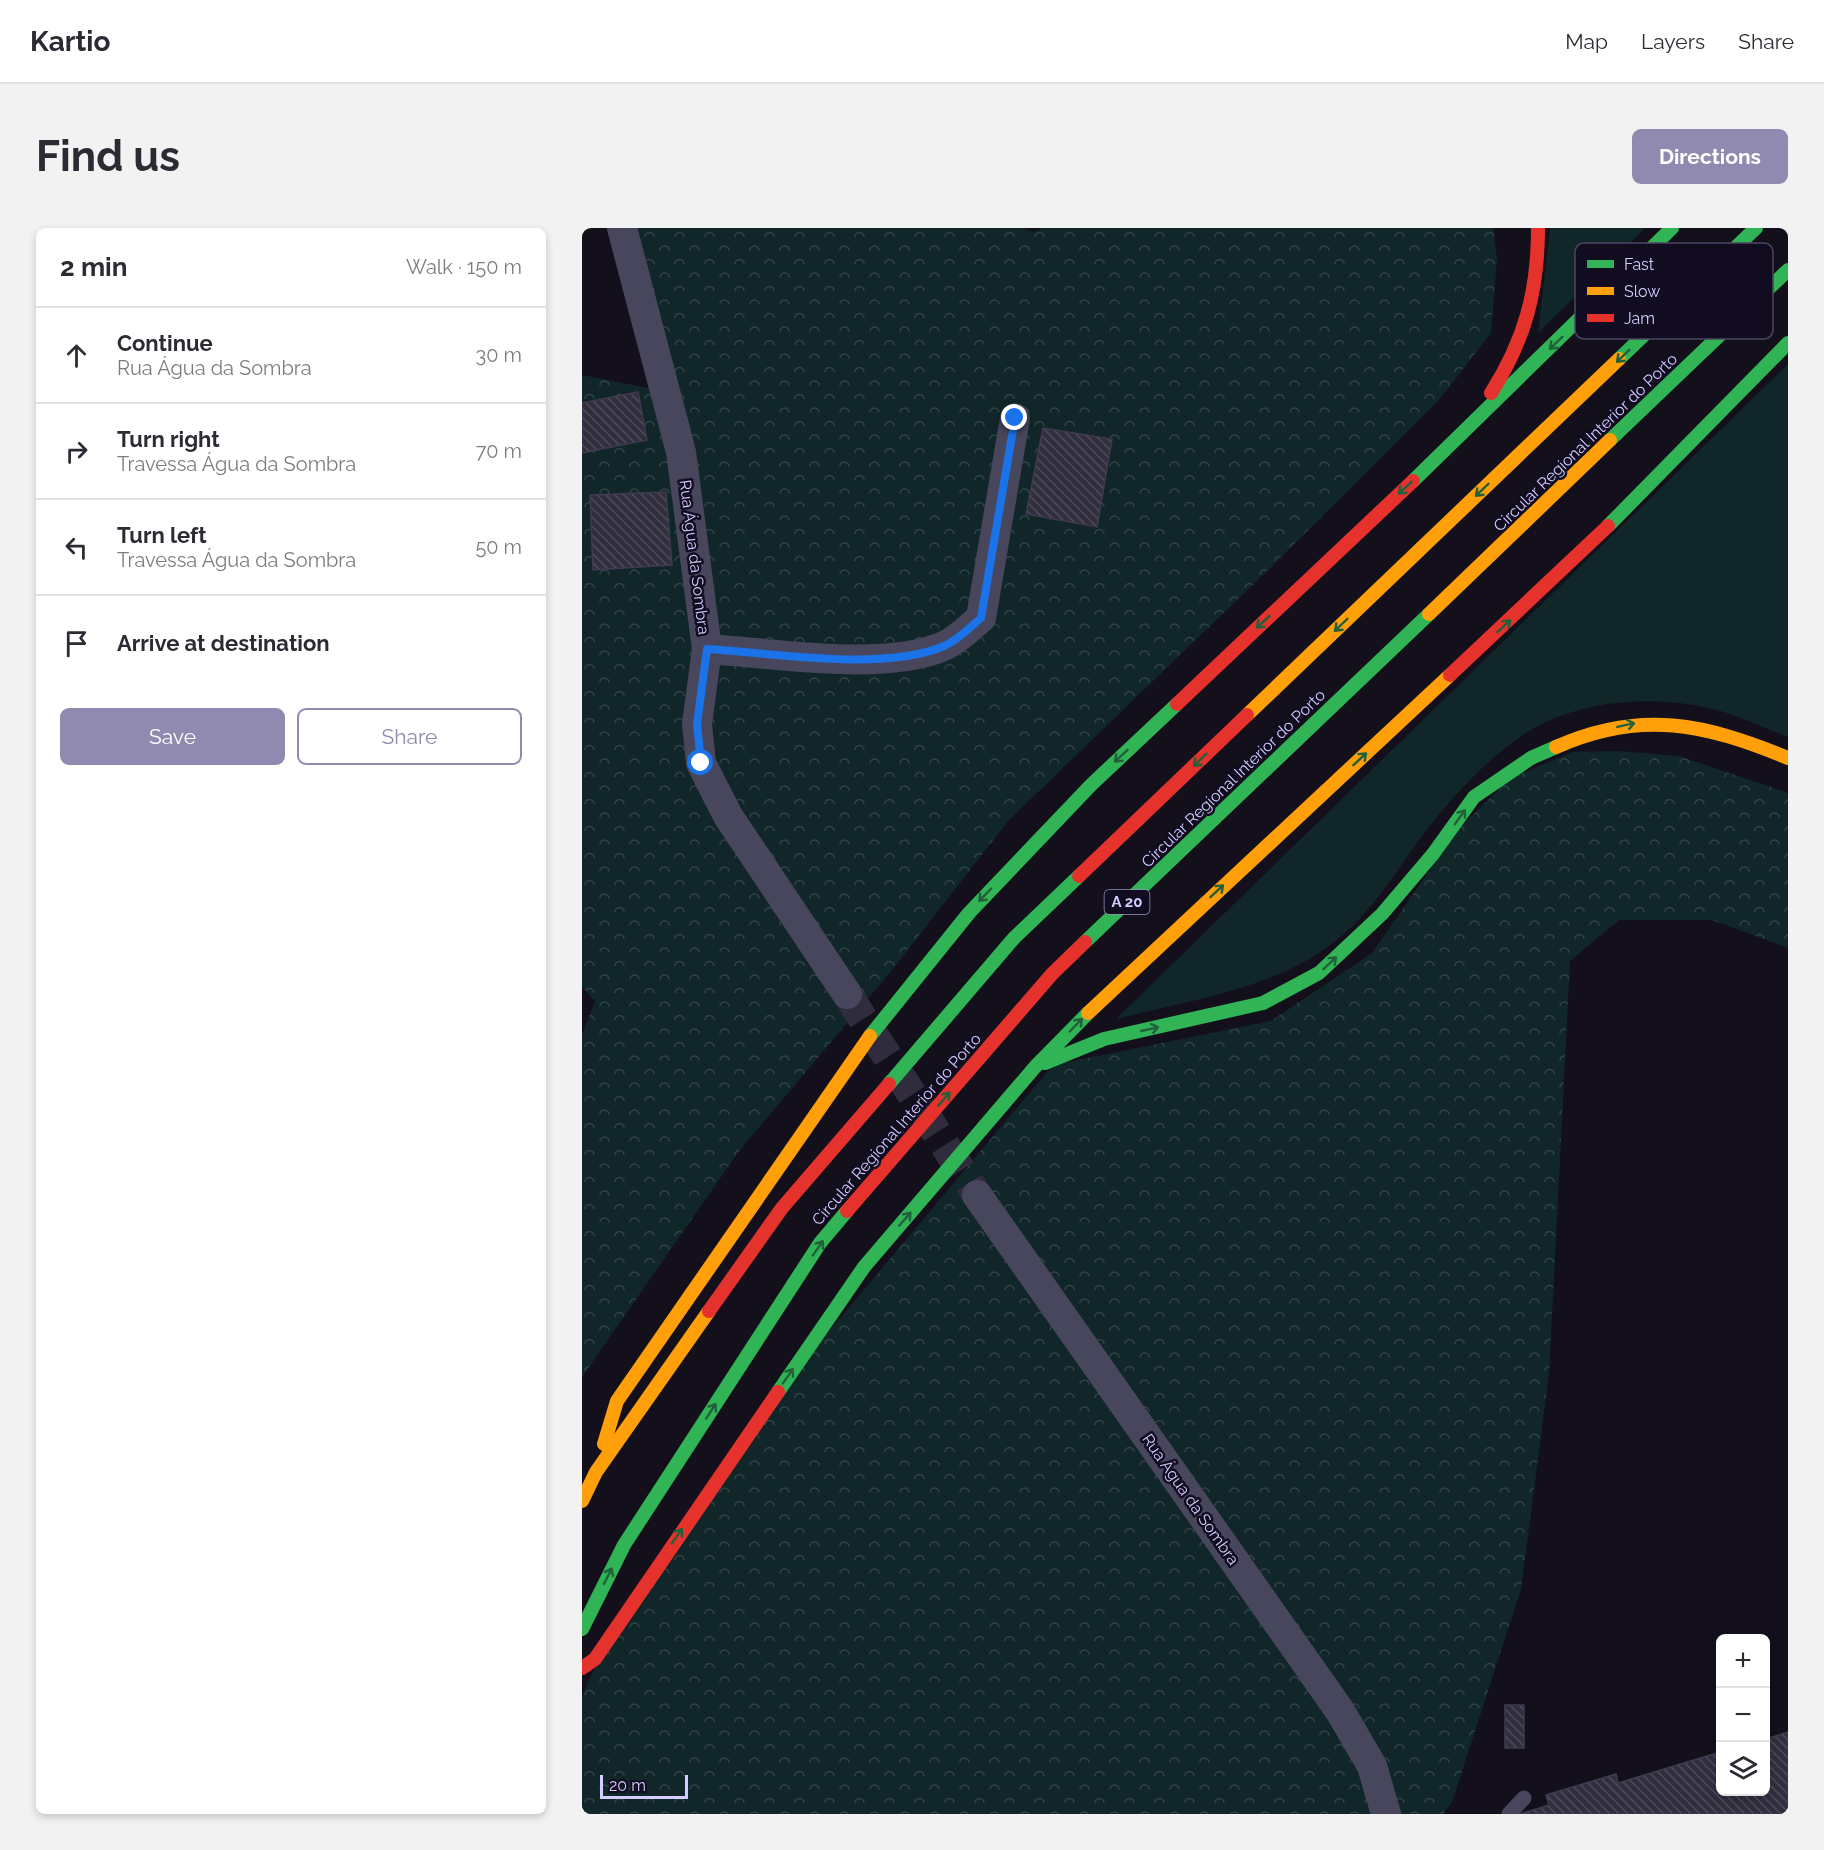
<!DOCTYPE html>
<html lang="en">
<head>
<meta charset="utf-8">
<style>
  :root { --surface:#fff; --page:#f2f2f3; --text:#2b2b33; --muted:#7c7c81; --line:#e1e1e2; --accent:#908ab0 }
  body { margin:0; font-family:Raleway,sans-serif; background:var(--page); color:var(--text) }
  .controls { position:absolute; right:18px; bottom:18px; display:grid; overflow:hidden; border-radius:9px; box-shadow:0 3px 9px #0003 }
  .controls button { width:54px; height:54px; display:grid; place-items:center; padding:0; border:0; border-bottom:2px solid var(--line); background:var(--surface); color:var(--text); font:30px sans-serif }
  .scale { position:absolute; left:18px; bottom:15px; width:88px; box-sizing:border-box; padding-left:6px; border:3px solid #d4ccff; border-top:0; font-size:16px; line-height:21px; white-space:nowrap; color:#d4ccff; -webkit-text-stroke:4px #110c20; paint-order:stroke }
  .stop { position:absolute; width:18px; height:18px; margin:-14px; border:4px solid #1a73e8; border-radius:50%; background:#fff }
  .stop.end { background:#1a73e8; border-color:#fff; box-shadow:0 2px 6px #0008 }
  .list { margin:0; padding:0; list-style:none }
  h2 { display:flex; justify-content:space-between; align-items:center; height:78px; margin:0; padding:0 24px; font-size:26px }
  h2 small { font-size:20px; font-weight:400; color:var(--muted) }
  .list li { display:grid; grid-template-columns:39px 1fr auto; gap:18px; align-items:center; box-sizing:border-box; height:96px; padding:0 24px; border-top:2px solid var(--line) }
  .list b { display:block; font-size:22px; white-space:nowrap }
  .list p { margin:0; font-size:20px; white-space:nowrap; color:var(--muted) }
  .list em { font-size:20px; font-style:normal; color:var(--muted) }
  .actions { display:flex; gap:12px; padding:18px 24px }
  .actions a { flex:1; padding:14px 0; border:2px solid var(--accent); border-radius:9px; text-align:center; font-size:21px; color:var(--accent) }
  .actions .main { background:var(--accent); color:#fff }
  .icon { flex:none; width:33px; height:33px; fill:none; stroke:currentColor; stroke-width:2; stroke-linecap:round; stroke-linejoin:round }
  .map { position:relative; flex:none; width:1206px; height:1586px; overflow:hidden; border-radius:9px }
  header { display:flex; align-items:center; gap:36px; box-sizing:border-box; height:84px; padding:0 30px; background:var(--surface); border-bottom:2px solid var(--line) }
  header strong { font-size:28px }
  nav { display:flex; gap:33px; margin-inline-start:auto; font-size:21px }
  .intro { display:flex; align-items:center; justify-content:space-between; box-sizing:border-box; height:144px; padding:0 36px }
  h1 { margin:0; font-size:42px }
  .button { padding:15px 27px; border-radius:9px; background:var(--accent); color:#fff; font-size:21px; font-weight:700 }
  main { display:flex; gap:36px; padding:0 36px }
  aside { flex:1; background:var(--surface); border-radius:9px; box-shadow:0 3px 9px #0003 }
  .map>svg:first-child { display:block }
  .green { fill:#102628 }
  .forest { fill:url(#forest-crowns) }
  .building { fill:url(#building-back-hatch); stroke:#403a50; stroke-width:1.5 }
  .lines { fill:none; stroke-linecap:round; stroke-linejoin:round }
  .street-tunnel { stroke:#302c3e; stroke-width:30; stroke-dasharray:30 15; stroke-linecap:butt }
  .lane { stroke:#48465d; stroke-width:15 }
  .street { stroke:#48465d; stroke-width:30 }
  .fast { stroke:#30b455; stroke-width:14 }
  .slow { stroke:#ff9f0a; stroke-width:14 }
  .jam { stroke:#e5322d; stroke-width:14 }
  .oneway { stroke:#20603a }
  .route { stroke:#1a73e8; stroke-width:8 }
  .labels { text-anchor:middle; stroke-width:5; stroke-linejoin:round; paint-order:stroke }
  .shield { fill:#110c20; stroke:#9a92bc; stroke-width:1.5 }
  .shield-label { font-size:15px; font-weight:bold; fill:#d4ccff }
  .street-label { font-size:16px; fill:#d4ccff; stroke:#110c20 }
  .key { fill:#110c20; stroke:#4c4663; stroke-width:1.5 }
  .key-label { font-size:16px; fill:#d4ccff }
</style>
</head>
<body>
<header>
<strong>Kartio</strong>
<nav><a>Map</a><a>Layers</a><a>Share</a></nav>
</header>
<div class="intro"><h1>Find us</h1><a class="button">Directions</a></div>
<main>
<aside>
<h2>2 min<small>Walk · 150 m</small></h2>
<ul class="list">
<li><svg class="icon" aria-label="ahead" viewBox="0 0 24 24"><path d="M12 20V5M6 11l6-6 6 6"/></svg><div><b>Continue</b><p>Rua Água da Sombra</p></div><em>30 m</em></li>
<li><svg class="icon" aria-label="right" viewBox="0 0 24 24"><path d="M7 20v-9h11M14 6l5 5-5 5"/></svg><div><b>Turn right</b><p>Travessa Água da Sombra</p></div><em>70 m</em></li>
<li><svg class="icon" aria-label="left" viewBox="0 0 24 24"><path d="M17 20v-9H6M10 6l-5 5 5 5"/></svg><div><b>Turn left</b><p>Travessa Água da Sombra</p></div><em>50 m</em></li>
<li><svg class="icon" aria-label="arrive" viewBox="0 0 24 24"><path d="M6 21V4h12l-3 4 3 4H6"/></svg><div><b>Arrive at destination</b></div></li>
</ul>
<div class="actions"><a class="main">Save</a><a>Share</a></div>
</aside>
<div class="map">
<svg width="1206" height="1586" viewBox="0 0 1206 1586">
  <defs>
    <pattern id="forest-crowns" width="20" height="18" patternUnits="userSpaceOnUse" patternTransform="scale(1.5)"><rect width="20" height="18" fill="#102628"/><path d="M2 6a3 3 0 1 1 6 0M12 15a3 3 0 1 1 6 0" fill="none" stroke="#324448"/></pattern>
    <pattern id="building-back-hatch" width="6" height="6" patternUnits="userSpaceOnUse" patternTransform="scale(1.5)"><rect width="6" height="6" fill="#312e3e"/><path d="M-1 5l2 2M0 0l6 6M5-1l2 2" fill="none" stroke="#4e4b5b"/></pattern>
  </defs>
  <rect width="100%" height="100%" fill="#13101c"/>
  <g class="green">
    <polygon points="968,0 1063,0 956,105"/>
    <path d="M1206 136V509C1185 501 1164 491 1142 484 1087 468 1022 469 968 492 925 511 885 553 855 589 823 627 800 673 762 706 699 761 613 771 534 791Z"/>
  </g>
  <g class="forest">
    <polygon points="38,0 442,0 451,4 461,0 911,0 915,30 909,105 857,172 686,342 426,593 310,742 157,923 0,1149 0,807 13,773 0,759 0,147 75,162"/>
    <polygon points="1036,523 1097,528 1206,565 1206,720 1130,692 1037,692 988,733 967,1146 939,1361 870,1574 861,1586 0,1586 0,1468 17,1430 164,1202 471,837 689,793 790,725 877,600 929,550 990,524"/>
  </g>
  <g class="building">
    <polygon points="56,164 65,212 0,225 0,175"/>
    <polygon points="461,200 530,211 515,299 444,286"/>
    <polygon points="84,264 90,337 11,342 8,267"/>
    <rect x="923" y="1477" width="19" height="43"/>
    <polygon points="1206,1504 1206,1586 938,1586 967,1577 964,1567 1034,1546 1036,1555 1138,1524 1138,1564 1184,1564 1184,1511"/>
  </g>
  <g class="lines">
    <polyline class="street-tunnel" points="265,766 395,967"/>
    <polyline class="lane" points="927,1586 942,1570"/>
    <g class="street">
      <polyline points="40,0 99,224 125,421 115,496 119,535 146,588 265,766"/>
      <path d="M125 421C192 425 302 444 362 418 376 412 388 399 399 390L433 190"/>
      <polyline points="395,967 758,1483 790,1538 804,1586"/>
    </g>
    <g class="fast">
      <polyline points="1037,131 1174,0"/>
      <polyline points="1028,212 1206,42"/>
      <polyline points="831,253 1090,0"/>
      <polyline points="1026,298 1206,115"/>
      <polyline points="503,714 847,386"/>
      <polyline points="288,808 387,685 509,557 595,476"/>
      <polyline points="463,835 522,811 681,775 737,745 800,686 851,626 892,569 949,530 974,519"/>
      <polyline points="307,856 432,710 497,648"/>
      <polyline points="196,1164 282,1039 453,839 506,785"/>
      <polyline points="0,1401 42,1317 238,1015 265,983"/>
    </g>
    <g class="slow">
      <polyline points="847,386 1028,212"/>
      <polyline points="665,487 1037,131"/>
      <path d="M974 519C1059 481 1124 496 1206 530"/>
      <polyline points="506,785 868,447"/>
      <polyline points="22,1216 35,1173 288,808"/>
      <polyline points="0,1273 14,1244 127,1083"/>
    </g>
    <g class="jam">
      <path d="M909 165C943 112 956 63 956 0"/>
      <polyline points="868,447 1026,298"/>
      <polyline points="595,476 831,253"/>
      <polyline points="497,648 665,487"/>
      <polyline points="265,983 470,746 503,714"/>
      <polyline points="127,1083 200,980 307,856"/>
      <polyline points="0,1440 13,1431 196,1164"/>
    </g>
  </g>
  <defs><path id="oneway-shaft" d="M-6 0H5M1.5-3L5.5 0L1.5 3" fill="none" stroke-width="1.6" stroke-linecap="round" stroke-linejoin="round" transform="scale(1.5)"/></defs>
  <g class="oneway">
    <use href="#oneway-shaft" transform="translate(974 115) rotate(136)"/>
    <use href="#oneway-shaft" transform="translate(1041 128) rotate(136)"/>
    <use href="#oneway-shaft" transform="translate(823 260) rotate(137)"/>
    <use href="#oneway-shaft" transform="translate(900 262) rotate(136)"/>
    <use href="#oneway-shaft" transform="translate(681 394) rotate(137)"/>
    <use href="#oneway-shaft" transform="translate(759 397) rotate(136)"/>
    <use href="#oneway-shaft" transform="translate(922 398) rotate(-43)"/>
    <use href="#oneway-shaft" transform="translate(1044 497) rotate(-12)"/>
    <use href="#oneway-shaft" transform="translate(539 528) rotate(137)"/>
    <use href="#oneway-shaft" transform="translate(778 531) rotate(-43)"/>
    <use href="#oneway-shaft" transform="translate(618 532) rotate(136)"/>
    <use href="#oneway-shaft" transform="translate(878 589) rotate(-54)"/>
    <use href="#oneway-shaft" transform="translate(635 663) rotate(-43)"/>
    <use href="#oneway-shaft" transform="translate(403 667) rotate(134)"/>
    <use href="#oneway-shaft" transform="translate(748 735) rotate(-43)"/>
    <use href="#oneway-shaft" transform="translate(494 797) rotate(-46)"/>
    <use href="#oneway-shaft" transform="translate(568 801) rotate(-13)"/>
    <use href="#oneway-shaft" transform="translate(362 871) rotate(-49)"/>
    <use href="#oneway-shaft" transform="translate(323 991) rotate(-49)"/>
    <use href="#oneway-shaft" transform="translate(236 1020) rotate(-55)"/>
    <use href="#oneway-shaft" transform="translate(206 1148) rotate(-55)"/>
    <use href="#oneway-shaft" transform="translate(129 1183) rotate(-57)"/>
    <use href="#oneway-shaft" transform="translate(95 1308) rotate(-55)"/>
    <use href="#oneway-shaft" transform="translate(26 1348) rotate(-63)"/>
  </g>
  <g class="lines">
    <path class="route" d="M119 535 115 496 125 421C192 425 302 444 362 418 376 412 388 399 399 390L433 190"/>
  </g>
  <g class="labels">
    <rect class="shield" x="522.5" y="662" width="45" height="24" rx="4.5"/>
    <g class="shield-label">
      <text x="545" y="679">A 20</text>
    </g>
    <g class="street-label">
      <text transform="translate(1003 214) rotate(-44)" y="6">Circular Regional Interior do Porto</text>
      <text transform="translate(113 329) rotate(83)" y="6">Rua Água da Sombra</text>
      <text transform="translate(651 550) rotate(-44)" y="6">Circular Regional Interior do Porto</text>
      <text transform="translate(314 901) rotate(-49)" y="6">Circular Regional Interior do Porto</text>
      <text transform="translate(609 1271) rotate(55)" y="6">Rua Água da Sombra</text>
    </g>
  </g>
  <rect x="993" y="15" width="198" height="96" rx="9" class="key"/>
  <rect x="1005" y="32" width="27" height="8" fill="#30b455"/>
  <rect x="1005" y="59" width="27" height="8" fill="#ff9f0a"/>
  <rect x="1005" y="86" width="27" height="8" fill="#e5322d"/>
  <g class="key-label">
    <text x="1042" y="42">Fast</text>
    <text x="1042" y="69">Slow</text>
    <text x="1042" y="96">Jam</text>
  </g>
</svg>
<div class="controls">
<button>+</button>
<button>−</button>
<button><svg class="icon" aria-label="layers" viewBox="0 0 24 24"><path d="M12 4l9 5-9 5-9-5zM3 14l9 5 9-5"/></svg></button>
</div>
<div class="scale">20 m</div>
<div class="stop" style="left:119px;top:535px"></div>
<div class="stop end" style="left:433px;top:190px"></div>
</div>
</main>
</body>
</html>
